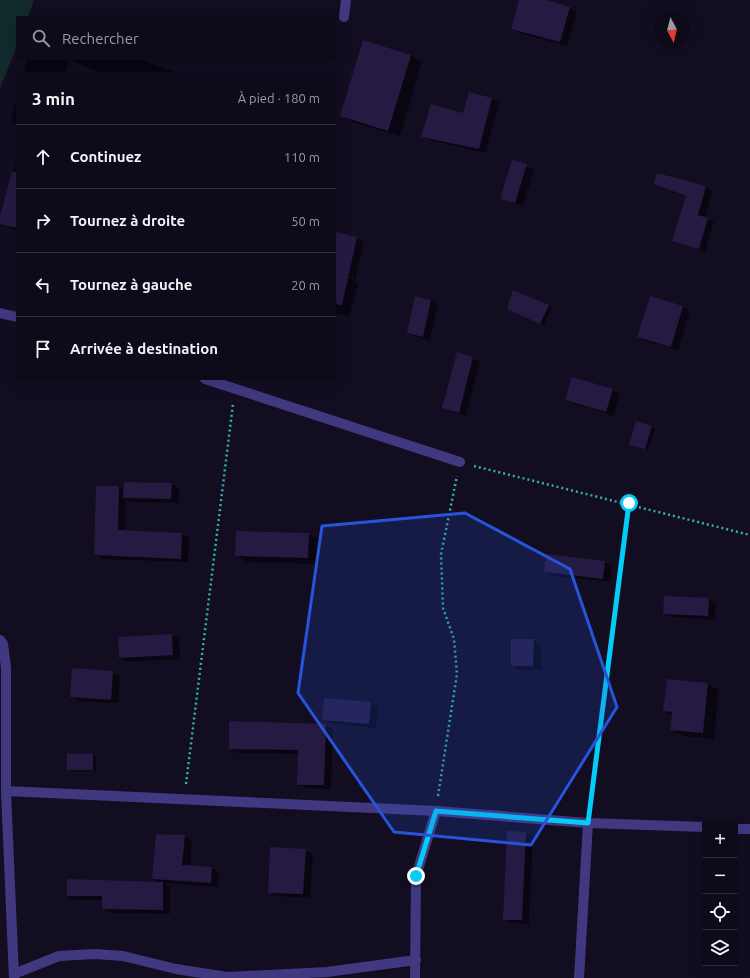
<!DOCTYPE html>
<html lang="fr">
<head>
<meta charset="utf-8">
<style>
  :root { --surface:#0e0a19; --page:#1c1826; --text:#f1f3f6; --muted:#9b9aa2; --line:#2e2b38 }
  body { margin:0; font-family:Ubuntu,sans-serif; background:var(--page); color:var(--text) }
  .controls { position:absolute; right:12px; bottom:12px; display:grid; overflow:hidden; border-radius:0px; box-shadow:0 4px 16px #0002 }
  .controls button { width:36px; height:36px; display:grid; place-items:center; padding:0; border:0; border-bottom:1px solid var(--line); background:var(--surface); color:var(--text); font:20px sans-serif }
  .compass { position:absolute; left:654px; top:12px; width:36px; height:36px; border-radius:50%; background:var(--surface); box-shadow:0 4px 16px #0002; rotate:173deg }
  .stop { position:absolute; width:12px; height:12px; margin:-9px; border:3px solid #03ccf6; border-radius:50%; background:#fff }
  .stop.end { background:#03ccf6; border-color:#fff; box-shadow:0 1px 4px #0008 }
  .list { margin:0; padding:0; list-style:none }
  h2 { display:flex; justify-content:space-between; align-items:center; height:52px; margin:0; padding:0 16px; font-size:17px }
  h2 small { font-size:13px; font-weight:400; color:var(--muted) }
  .list li { display:grid; grid-template-columns:26px 1fr auto; gap:12px; align-items:center; box-sizing:border-box; height:64px; padding:0 16px; border-top:1px solid var(--line) }
  .list b { display:block; font-size:15px; white-space:nowrap }
  .list em { font-size:13px; font-style:normal; color:var(--muted) }
  .icon { flex:none; width:22px; height:22px; fill:none; stroke:currentColor; stroke-width:2; stroke-linecap:round; stroke-linejoin:round }
  .map { position:relative; flex:none; width:750px; height:978px; overflow:hidden }
  .search { position:absolute; background:var(--surface); box-shadow:0 4px 16px #0002; left:16px; top:16px; width:320px; height:44px; display:flex; align-items:center; gap:10px; box-sizing:border-box; padding:0 14px; border-radius:0px; color:var(--muted); font-size:15px }
  .panel { position:absolute; background:var(--surface); box-shadow:0 4px 16px #0002; left:16px; top:72px; width:320px; height:308px; border-radius:0px }
  .map>svg:first-child { display:block }
  .green { fill:#112a2b }
  .shadow { fill:#0007 }
  .building { fill:#251a42 }
  .lines { fill:none; stroke-linecap:round; stroke-linejoin:round }
  .path { stroke:#2fb0b2; stroke-width:2.5; stroke-dasharray:2 3; stroke-linecap:butt }
  .minor { stroke:#413980; stroke-width:10 }
  .route { stroke:#03ccf6; stroke-width:5 }
  .marked { fill:#2654da; fill-opacity:0.2; stroke:#2654da; stroke-width:3; stroke-linejoin:round }
</style>
</head>
<body>
<div class="map">
<svg width="750" height="978" viewBox="0 0 750 978">
  <rect width="100%" height="100%" fill="#120d21"/>
  <polygon class="green" points="0,0 34,0 28,17 17,17 17,45 0,89"/>
  <g class="shadow">
    <polygon points="520,0 544,0 569,8 577,12 567,46 520,33 512,29"/>
    <polygon points="364,41 411,55 422,62 400,136 352,122 341,115"/>
    <polygon points="27,59 138,59 178,73 103,73 81,65 70,59 66,73 23,73"/>
    <polygon points="17,98 17,126 11,122"/>
    <polygon points="491,99 499,103 486,153 429,140 422,136"/>
    <polygon points="17,154 17,231 0,223"/>
    <polygon points="513,161 534,170 523,207 502,198"/>
    <polygon points="655,184 705,187 712,191 705,218 714,222 705,252 674,240 686,197"/>
    <polygon points="335,233 357,238 364,242 355,282 358,284 349,317 335,314 335,275 353,279 353,277 335,273"/>
    <polygon points="416,297 431,301 438,305 430,340 415,337 408,333"/>
    <polygon points="650,297 683,306 690,311 678,350 646,341 638,336"/>
    <polygon points="548,305 552,307 544,325 511,310"/>
    <polygon points="457,353 473,358 480,362 466,416 451,412 443,408"/>
    <polygon points="613,390 620,394 614,416 574,404 566,400"/>
    <polygon points="651,427 655,429 648,450 630,444"/>
    <polygon points="171,484 179,488 179,503 132,502 126,499 125,531 182,534 189,538 188,562 103,559 95,555 119,487 125,490"/>
    <polygon points="237,532 309,534 320,540 319,564 247,562 236,555"/>
    <polygon points="547,555 605,562 612,566 610,582 552,576 545,571"/>
    <polygon points="709,599 716,603 715,620 671,617 664,613"/>
    <polygon points="172,635 179,639 180,659 128,662 120,658"/>
    <polygon points="533,640 541,644 541,670 519,670 512,666"/>
    <polygon points="112,672 120,676 118,703 78,701 71,696"/>
    <polygon points="668,680 708,684 719,690 714,739 683,736 671,729 673,716 664,711"/>
    <polygon points="371,703 378,707 376,728 330,723 323,719"/>
    <polygon points="230,722 325,725 333,729 331,789 306,788 298,784 299,754 237,753 230,749"/>
    <polygon points="93,755 96,757 96,771 72,771 68,769"/>
    <polygon points="526,833 533,837 529,924 511,923 504,919"/>
    <polygon points="184,836 192,841 190,866 212,868 219,872 218,887 164,883 170,887 170,914 110,913 103,909 103,900 75,900 68,896 160,883 153,879"/>
    <polygon points="305,850 313,854 310,898 276,896 269,892"/>
  </g>
  <g class="building">
    <polygon points="519,0 547,0 570,7 560,42 511,29"/>
    <polygon points="363,40 411,55 388,131 340,116"/>
    <polygon points="469,92 492,98 479,149 421,137 431,104 463,113"/>
    <polygon points="512,160 527,164 515,203 500,199"/>
    <polygon points="12,172 17,172 17,228 0,224 0,216"/>
    <polygon points="657,173 706,186 698,215 708,218 699,249 672,241 686,196 654,184"/>
    <polygon points="335,232 357,237 342,305 335,304"/>
    <polygon points="513,290 549,305 540,324 507,309"/>
    <polygon points="415,296 431,300 423,337 407,333"/>
    <polygon points="650,296 683,306 671,347 637,337"/>
    <polygon points="457,352 473,357 459,413 442,408"/>
    <polygon points="572,377 613,389 606,412 565,400"/>
    <polygon points="636,421 652,426 645,449 629,445"/>
    <polygon points="124,482 172,483 171,499 123,498"/>
    <polygon points="96,486 119,486 118,530 182,533 181,559 94,555"/>
    <polygon points="236,531 309,533 308,558 235,556"/>
    <polygon points="546,554 605,561 603,579 544,572"/>
    <polygon points="664,596 709,598 708,616 663,614"/>
    <polygon points="172,634 173,655 119,658 118,637"/>
    <polygon points="511,639 534,639 533,666 511,666"/>
    <polygon points="72,668 113,671 111,700 70,697"/>
    <polygon points="667,679 708,683 703,733 670,730 672,712 663,711"/>
    <polygon points="324,698 371,702 369,724 322,720"/>
    <polygon points="229,721 326,724 324,785 297,785 298,750 229,749"/>
    <rect x="67" y="754" width="26" height="16"/>
    <polygon points="507,831 526,832 522,920 503,920"/>
    <polygon points="156,834 185,835 182,865 212,867 211,883 152,879"/>
    <polygon points="270,847 306,849 303,894 268,893"/>
    <polygon points="67,879 163,882 163,910 102,909 102,896 67,896"/>
  </g>
  <g class="lines">
    <g class="path">
      <polyline points="474,466 750,535"/>
      <polyline points="186,784 233,404"/>
      <polyline points="438,796 457,674 454,639 443,608 441,554 457,476"/>
      <polyline points="590,808 629,503"/>
    </g>
    <g class="minor">
      <polyline points="344,17 346,0"/>
      <polyline points="0,313 17,317"/>
      <polyline points="205,379 460,462"/>
      <polyline points="0,640 3,644 6,668 6,791 14,978"/>
      <polyline points="6,791 436,811 588,823 705,827"/>
      <polyline points="735,829 750,829"/>
      <polyline points="14,974 59,956 95,954 123,956 176,969 227,977 327,972 416,960"/>
      <polyline points="415,978 416,876 436,811"/>
      <polyline points="579,978 588,823"/>
    </g>
  </g>
  <g class="lines">
    <polyline class="route" points="416,876 436,811 588,823 629,503"/>
  </g>
  <path class="marked" d="M465 513 570 569 617 707 531 845 394 832 298 693 322 526Z"/>
</svg>
<div class="controls">
<button>+</button>
<button>−</button>
<button><svg class="icon" aria-label="locate" viewBox="0 0 24 24"><circle cx="12" cy="12" r="6"/><path d="M12 2v4M12 18v4M2 12h4M18 12h4"/></svg></button>
<button><svg class="icon" aria-label="layers" viewBox="0 0 24 24"><path d="M12 4l9 5-9 5-9-5zM3 14l9 5 9-5"/></svg></button>
</div>
<svg class="compass" viewBox="-18 -18 36 36"><path d="M0-13l5 13h-10z" fill="#e53935"/><path d="M0 13l5-13h-10z" fill="#9b9aa2"/></svg>
<div class="stop" style="left:629px;top:503px"></div>
<div class="stop end" style="left:416px;top:876px"></div>
<div class="search"><svg class="icon" aria-label="search" viewBox="0 0 24 24"><circle cx="10" cy="10" r="6"/><path d="M15 15l6 6"/></svg>Rechercher</div>
<section class="panel">
<h2>3 min<small>À pied · 180 m</small></h2>
<ul class="list">
<li><svg class="icon" aria-label="ahead" viewBox="0 0 24 24"><path d="M12 20V5M6 11l6-6 6 6"/></svg><div><b>Continuez</b></div><em>110 m</em></li>
<li><svg class="icon" aria-label="right" viewBox="0 0 24 24"><path d="M7 20v-9h11M14 6l5 5-5 5"/></svg><div><b>Tournez à droite</b></div><em>50 m</em></li>
<li><svg class="icon" aria-label="left" viewBox="0 0 24 24"><path d="M17 20v-9H6M10 6l-5 5 5 5"/></svg><div><b>Tournez à gauche</b></div><em>20 m</em></li>
<li><svg class="icon" aria-label="arrive" viewBox="0 0 24 24"><path d="M6 21V4h12l-3 4 3 4H6"/></svg><div><b>Arrivée à destination</b></div></li>
</ul>
</section>
</div>
</body>
</html>
